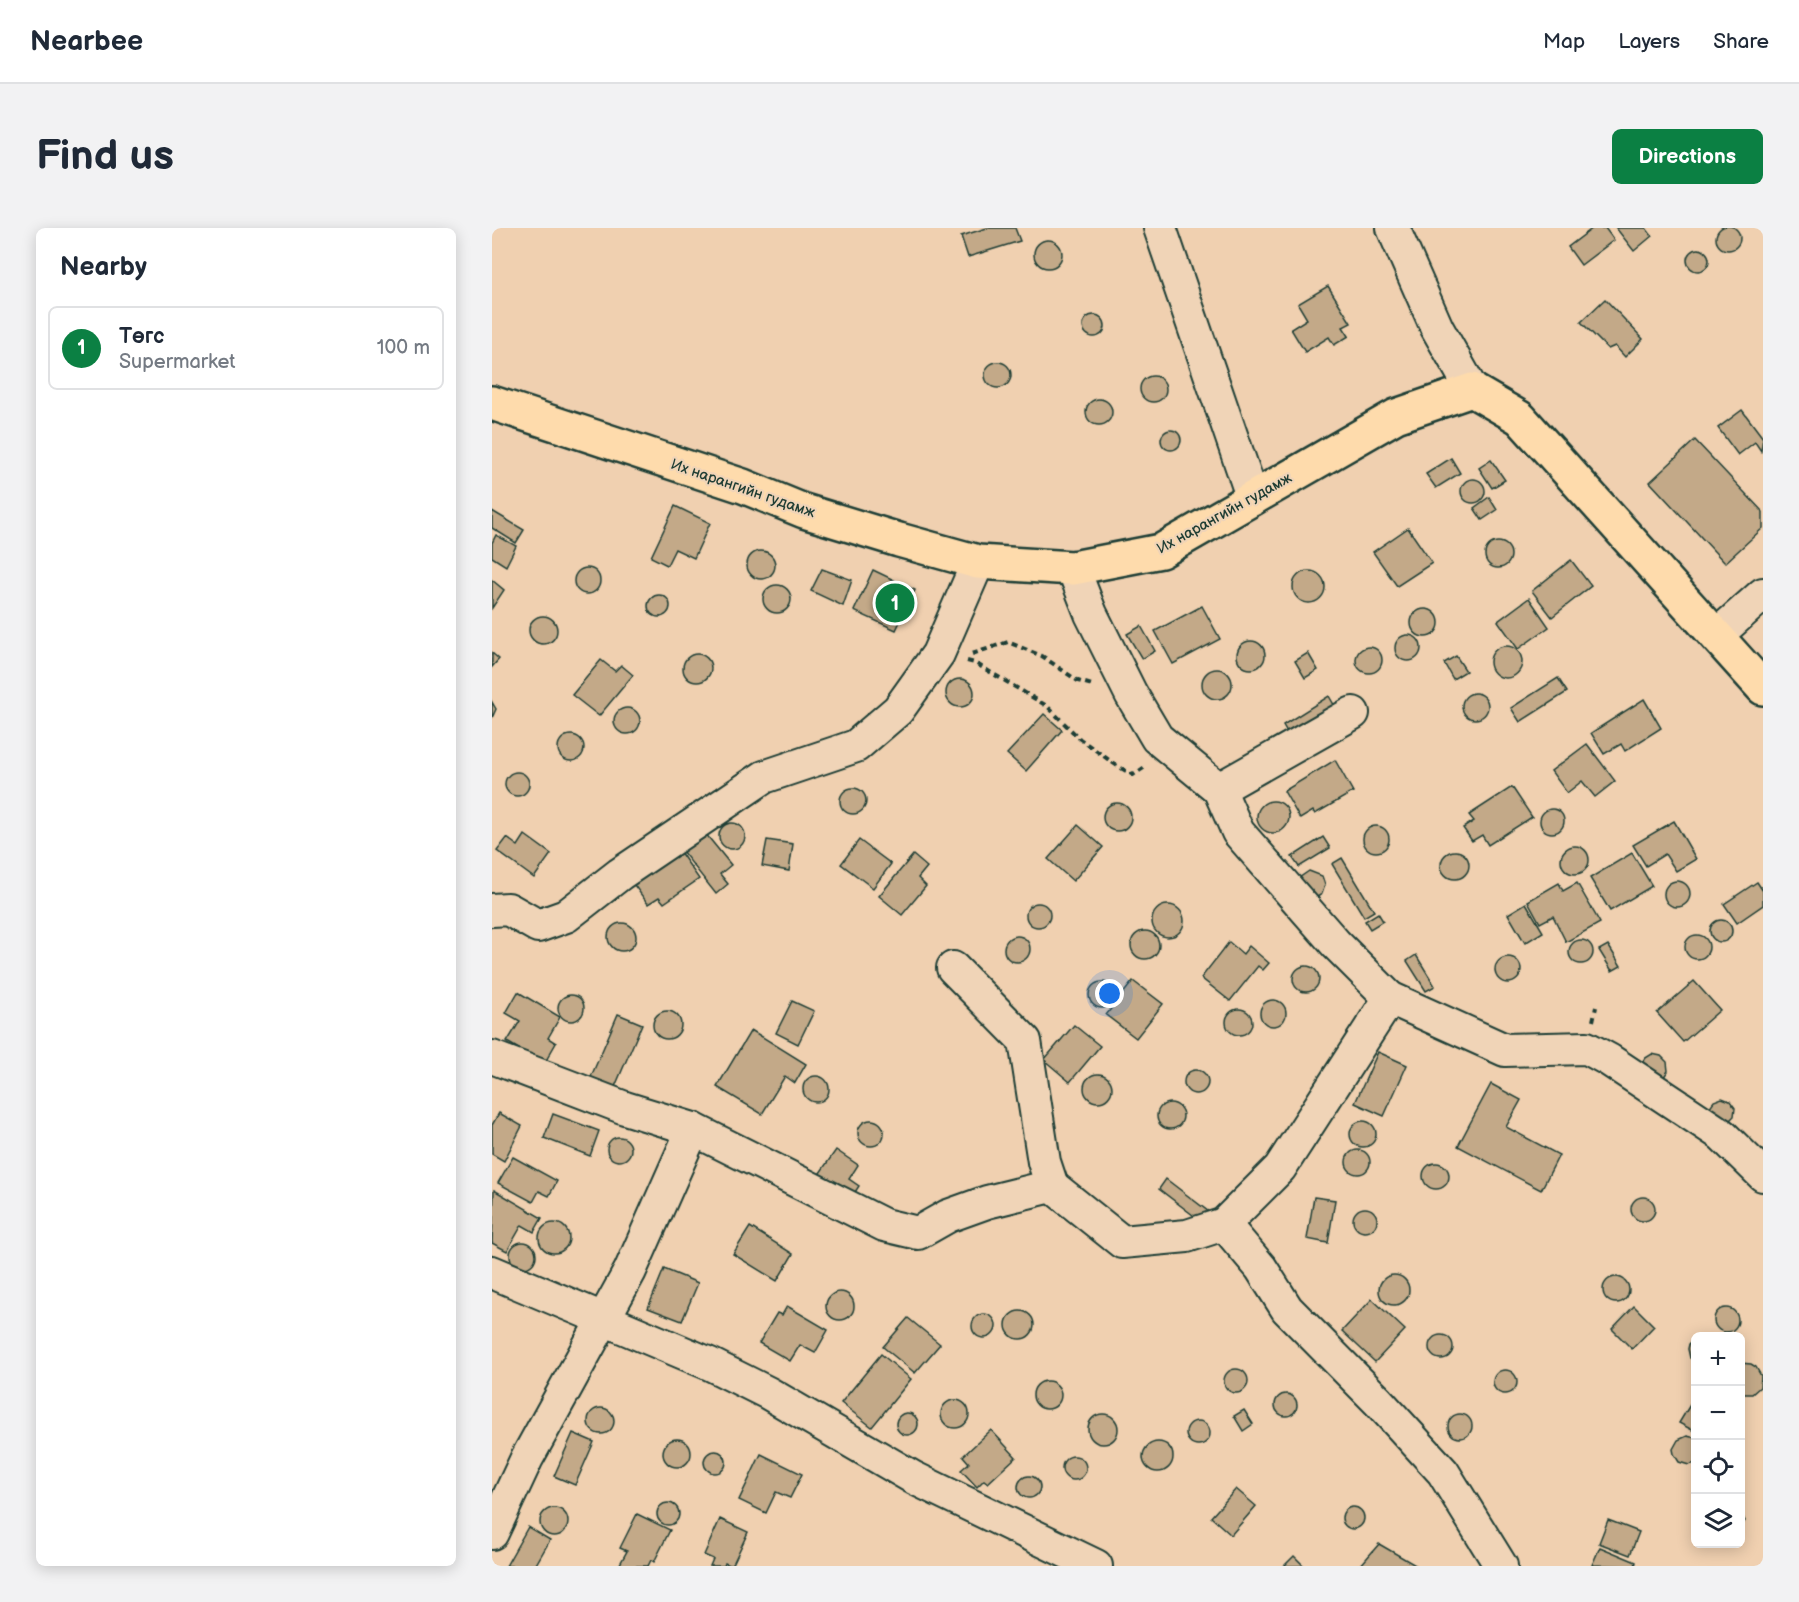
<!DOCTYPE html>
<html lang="en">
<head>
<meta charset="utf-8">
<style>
  :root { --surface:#fff; --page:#f2f2f3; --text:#1f2937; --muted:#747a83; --line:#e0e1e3; --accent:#0b8043 }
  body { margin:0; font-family:"Balsamiq Sans",sans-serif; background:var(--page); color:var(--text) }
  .controls { position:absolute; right:18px; bottom:18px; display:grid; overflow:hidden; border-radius:9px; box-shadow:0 3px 15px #0003 }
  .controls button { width:54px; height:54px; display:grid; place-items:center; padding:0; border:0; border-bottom:2px solid var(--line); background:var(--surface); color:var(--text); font:30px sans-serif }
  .you { position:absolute; left:618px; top:766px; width:21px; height:21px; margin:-15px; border:4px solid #fff; border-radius:50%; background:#1a73e8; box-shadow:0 0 0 9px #1a73e833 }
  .badge { display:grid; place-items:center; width:39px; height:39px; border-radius:50%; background:var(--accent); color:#fff; font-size:20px; font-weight:700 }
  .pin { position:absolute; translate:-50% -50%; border:3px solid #fff; box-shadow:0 2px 6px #0006 }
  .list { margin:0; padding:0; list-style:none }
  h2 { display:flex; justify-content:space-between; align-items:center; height:78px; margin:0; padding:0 24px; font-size:26px }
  h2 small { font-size:20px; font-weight:400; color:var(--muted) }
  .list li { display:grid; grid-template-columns:39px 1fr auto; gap:18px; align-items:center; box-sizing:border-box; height:84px; margin:0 12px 12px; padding:0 12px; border:2px solid var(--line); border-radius:9px }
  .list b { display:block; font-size:22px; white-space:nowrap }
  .list p { margin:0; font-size:20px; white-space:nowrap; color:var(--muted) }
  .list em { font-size:20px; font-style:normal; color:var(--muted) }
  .icon { flex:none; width:33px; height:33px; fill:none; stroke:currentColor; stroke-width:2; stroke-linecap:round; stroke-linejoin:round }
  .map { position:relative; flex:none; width:1271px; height:1338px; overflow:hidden; border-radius:9px }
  header { display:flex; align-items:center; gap:36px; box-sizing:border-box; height:84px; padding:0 30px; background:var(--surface); border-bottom:2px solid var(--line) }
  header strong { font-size:28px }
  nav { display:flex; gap:33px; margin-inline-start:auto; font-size:21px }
  .intro { display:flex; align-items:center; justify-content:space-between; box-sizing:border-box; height:144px; padding:0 36px }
  h1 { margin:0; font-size:42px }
  .button { padding:15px 27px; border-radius:9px; background:var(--accent); color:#fff; font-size:21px; font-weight:700 }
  main { display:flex; gap:36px; padding:0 36px }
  aside { flex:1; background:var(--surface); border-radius:9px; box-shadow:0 3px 15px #0003 }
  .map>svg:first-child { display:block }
  .building { fill:#c3a988; stroke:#1f3d34; stroke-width:1.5 }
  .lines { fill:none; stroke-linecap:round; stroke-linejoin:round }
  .minor-casing { stroke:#1f3d34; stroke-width:36 }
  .major-casing { stroke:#1f3d34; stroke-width:38 }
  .path { stroke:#1f3d34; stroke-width:4; stroke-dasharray:6 4.5; stroke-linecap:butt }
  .minor { stroke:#f0d4b7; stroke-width:32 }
  .major { stroke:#fedbac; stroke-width:33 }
  .labels { text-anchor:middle; stroke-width:4.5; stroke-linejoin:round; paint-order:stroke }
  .street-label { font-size:15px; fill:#1f3d34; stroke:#f0d4b7 }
</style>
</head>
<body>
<header>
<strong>Nearbee</strong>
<nav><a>Map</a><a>Layers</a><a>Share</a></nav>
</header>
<div class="intro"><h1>Find us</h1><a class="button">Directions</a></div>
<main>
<aside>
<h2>Nearby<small></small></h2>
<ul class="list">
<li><span class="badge">1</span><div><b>Төгс</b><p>Supermarket</p></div><em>100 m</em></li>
</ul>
</aside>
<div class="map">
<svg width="1271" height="1338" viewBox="0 0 1271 1338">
  <rect width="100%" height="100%" fill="#f0d0b0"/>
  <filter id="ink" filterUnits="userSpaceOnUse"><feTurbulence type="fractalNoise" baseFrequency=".0167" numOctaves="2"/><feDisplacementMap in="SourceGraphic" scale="12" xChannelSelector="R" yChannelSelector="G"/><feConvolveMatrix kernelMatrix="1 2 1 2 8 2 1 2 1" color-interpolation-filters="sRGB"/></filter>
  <g filter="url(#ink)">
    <g class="building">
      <circle cx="1236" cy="10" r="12"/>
      <polygon points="495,0 523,0 528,13 476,29 469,8"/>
      <polygon points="1101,0 1113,0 1122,12 1089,37 1076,19"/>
      <polygon points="1124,0 1154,0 1160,8 1142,23"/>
      <circle cx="556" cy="26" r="14"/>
      <circle cx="1206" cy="32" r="11"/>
      <polygon points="836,58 859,95 851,99 857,108 842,117 837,109 813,124 799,101 815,91 806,76"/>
      <polygon points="1113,71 1151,111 1133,129 1123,118 1116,121 1089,94"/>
      <circle cx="602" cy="98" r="11"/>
      <circle cx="506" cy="147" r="13"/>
      <circle cx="661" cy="161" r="13"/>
      <circle cx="607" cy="184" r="13"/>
      <polygon points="1250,182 1271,210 1269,223 1263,214 1246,227 1226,200"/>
      <circle cx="679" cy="212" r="10"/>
      <polygon points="1203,212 1271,284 1271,300 1233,335 1158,254"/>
      <polygon points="959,230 968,245 944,260 934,246"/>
      <polygon points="999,232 1013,252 1000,260 987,240"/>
      <circle cx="981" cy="263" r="12"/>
      <polygon points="997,269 1005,282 990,292 982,280"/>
      <polygon points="183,278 218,295 202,330 183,321 175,337 159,329"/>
      <polygon points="0,283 32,302 24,315 0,300"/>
      <polygon points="916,300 940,335 905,358 881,324"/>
      <polygon points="4,307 24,318 14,338 0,329 0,315"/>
      <circle cx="1006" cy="327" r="13"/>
      <circle cx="269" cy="337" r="14"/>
      <polygon points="1079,332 1099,358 1060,389 1040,363"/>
      <circle cx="95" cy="353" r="13"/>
      <polygon points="330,341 360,352 351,378 319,363"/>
      <polygon points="381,342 423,362 404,402 362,383"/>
      <circle cx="817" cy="359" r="16"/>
      <polygon points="0,352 12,362 0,380"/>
      <circle cx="285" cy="371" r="14"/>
      <circle cx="167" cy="378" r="11"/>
      <polygon points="1037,370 1057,399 1026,421 1006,393"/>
      <polygon points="710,378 728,411 681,436 663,403"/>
      <circle cx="933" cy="395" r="14"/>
      <circle cx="51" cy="402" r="14"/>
      <polygon points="649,398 663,423 650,431 635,406"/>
      <circle cx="916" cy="420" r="13"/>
      <circle cx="759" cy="427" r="14"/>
      <circle cx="1014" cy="434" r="16"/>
      <circle cx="877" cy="432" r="13"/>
      <polygon points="0,425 7,431 0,439"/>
      <polygon points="816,425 826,442 813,450 803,433"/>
      <circle cx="205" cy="440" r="14"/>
      <polygon points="964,428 974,443 961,451 952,435"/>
      <polygon points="109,432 123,443 129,437 141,447 107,488 80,467"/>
      <circle cx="725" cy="456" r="15"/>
      <polygon points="1066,450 1075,464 1028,494 1019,480"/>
      <circle cx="468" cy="465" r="14"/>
      <circle cx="983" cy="478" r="13"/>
      <polygon points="837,468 845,482 799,511 791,497"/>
      <polygon points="1152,471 1169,500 1133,523 1129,516 1112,526 1099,505"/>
      <polygon points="0,474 4,481 0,490"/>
      <circle cx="135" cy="493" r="13"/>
      <polygon points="552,486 570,502 534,543 515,526"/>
      <circle cx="79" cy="520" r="13"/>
      <polygon points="1095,516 1123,553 1103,569 1090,553 1075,565 1059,543"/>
      <polygon points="843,532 861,564 823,586 821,583 808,591 792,563"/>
      <circle cx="25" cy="556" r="12"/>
      <polygon points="1020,559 1040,589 996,617 990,607 980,613 971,600 982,593 977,587"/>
      <circle cx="361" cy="573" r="13"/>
      <circle cx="781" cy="589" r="16"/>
      <circle cx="625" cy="589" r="14"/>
      <circle cx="1060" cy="593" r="12"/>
      <polygon points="1182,593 1204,631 1184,643 1173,626 1154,638 1141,617"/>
      <circle cx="240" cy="608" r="13"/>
      <polygon points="586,597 611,619 581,653 556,631"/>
      <circle cx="884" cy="611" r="13"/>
      <polygon points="213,605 239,637 228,646 236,656 224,666 190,623"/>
      <polygon points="33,607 59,626 42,650 5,623 15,610 26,618"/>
      <polygon points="831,609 838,620 807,639 800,629"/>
      <polygon points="275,612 301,616 297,643 270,638"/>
      <polygon points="367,612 399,636 381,660 349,636"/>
      <circle cx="1083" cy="632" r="14"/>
      <circle cx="963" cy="637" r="14"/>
      <polygon points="188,624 207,651 172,675 167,669 156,676 142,657"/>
      <polygon points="1140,625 1160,658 1118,683 1098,650"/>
      <polygon points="421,627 435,639 426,650 434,658 410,687 387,668"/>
      <polygon points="850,630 882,683 872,689 840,636"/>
      <polygon points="817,643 830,648 833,657 830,666 822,671 807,650"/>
      <circle cx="1185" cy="666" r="13"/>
      <polygon points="1265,654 1271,663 1271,677 1245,695 1232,676"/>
      <polygon points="1067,655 1071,663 1085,655 1108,695 1074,714 1061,688 1048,695 1036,673"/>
      <polygon points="1034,675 1051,704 1033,715 1016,686"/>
      <circle cx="546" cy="687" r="12"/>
      <circle cx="676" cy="693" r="16"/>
      <polygon points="886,685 891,693 878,701 873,693"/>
      <circle cx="1229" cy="703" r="11"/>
      <circle cx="130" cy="709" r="14"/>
      <circle cx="653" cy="717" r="14"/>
      <circle cx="1205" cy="719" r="12"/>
      <circle cx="525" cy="721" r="13"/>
      <circle cx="1089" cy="724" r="12"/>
      <polygon points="737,714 751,726 757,718 777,735 771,742 766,738 738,773 709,750"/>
      <polygon points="1116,717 1129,738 1120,743 1107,722"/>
      <polygon points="924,727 943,758 934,763 915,733"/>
      <circle cx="1016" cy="742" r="13"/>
      <circle cx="814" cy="751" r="13"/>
      <polygon points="641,753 671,776 644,810 614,787"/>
      <polygon points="1202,753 1228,782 1191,814 1165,785"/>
      <circle cx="610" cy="767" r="13"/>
      <polygon points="26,764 68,789 56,810 64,815 52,836 15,814 28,793 14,785"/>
      <circle cx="79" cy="780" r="13"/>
      <circle cx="781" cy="785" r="13"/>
      <polygon points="300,773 322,783 306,816 284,805"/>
      <circle cx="747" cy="794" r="13"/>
      <circle cx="175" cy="797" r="14"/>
      <polygon points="126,786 150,796 122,861 98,851"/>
      <polygon points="582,797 608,818 578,854 552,832"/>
      <polygon points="259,802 314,836 303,855 293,848 270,886 225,859"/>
      <polygon points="886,824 915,837 892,888 863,875"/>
      <polygon points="1160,826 1169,828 1175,834 1176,843 1171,850 1149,839 1152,831"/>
      <circle cx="704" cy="854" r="12"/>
      <circle cx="606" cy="860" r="14"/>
      <circle cx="324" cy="861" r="13"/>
      <polygon points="999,856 1029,872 1014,899 1067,927 1049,962 966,918"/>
      <polygon points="1230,870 1238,873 1243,880 1242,888 1236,894 1217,880 1222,873"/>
      <circle cx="678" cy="888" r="13"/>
      <polygon points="7,885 30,898 12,933 0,926 0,897"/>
      <polygon points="61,886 107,903 98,928 52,910"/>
      <circle cx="379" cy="905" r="13"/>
      <circle cx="871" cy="906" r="13"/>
      <circle cx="127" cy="921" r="12"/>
      <circle cx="866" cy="934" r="12"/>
      <polygon points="344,922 366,937 357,951 367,958 356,975 323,952"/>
      <polygon points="21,929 65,953 57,968 47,963 41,974 6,955"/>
      <circle cx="944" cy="948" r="13"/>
      <polygon points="674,951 717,984 710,994 667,961"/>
      <polygon points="2,962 50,990 42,1004 30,997 15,1023 0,1015"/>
      <circle cx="1151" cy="981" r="12"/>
      <polygon points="822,969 843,972 836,1015 815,1011"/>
      <circle cx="873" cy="992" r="12"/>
      <circle cx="62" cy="1010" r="15"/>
      <polygon points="258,999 301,1026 285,1053 241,1026"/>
      <circle cx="31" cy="1027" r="13"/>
      <polygon points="172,1041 206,1055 190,1093 156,1080"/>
      <circle cx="902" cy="1062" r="15"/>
      <circle cx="1124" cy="1062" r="13"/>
      <circle cx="348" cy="1078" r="14"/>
      <polygon points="880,1071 913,1102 883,1134 850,1103"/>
      <polygon points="295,1078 336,1102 323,1125 308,1117 298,1133 267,1115 285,1085 290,1087"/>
      <polygon points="1142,1078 1162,1098 1140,1121 1120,1101"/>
      <circle cx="1234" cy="1092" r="12"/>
      <circle cx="528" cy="1097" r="14"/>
      <circle cx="492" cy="1098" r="12"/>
      <polygon points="416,1090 448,1116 423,1145 391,1119"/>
      <circle cx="949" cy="1119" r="12"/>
      <polygon points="1204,1109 1204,1134 1198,1130 1196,1121 1197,1116"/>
      <polygon points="389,1126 419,1151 380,1199 349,1175"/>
      <polygon points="1248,1135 1259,1136 1264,1139 1269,1148 1268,1159 1260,1166 1248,1166"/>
      <circle cx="744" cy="1153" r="12"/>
      <circle cx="1013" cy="1154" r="12"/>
      <circle cx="555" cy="1167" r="14"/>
      <circle cx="794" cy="1177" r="11"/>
      <polygon points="1204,1167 1204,1204 1187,1195"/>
      <circle cx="463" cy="1186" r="14"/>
      <circle cx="109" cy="1193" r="13"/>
      <polygon points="752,1182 761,1196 751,1203 742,1188"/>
      <circle cx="415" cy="1196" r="11"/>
      <circle cx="968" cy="1198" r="12"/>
      <circle cx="611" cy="1201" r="15"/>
      <circle cx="706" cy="1205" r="12"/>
      <polygon points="499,1202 524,1229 496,1255 492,1252 485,1259 469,1242 477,1235 471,1228"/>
      <polygon points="81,1205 102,1214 83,1257 62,1248"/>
      <polygon points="1195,1208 1204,1210 1204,1235 1197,1237 1187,1234 1182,1226 1181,1221 1186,1212"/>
      <circle cx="185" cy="1225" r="14"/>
      <circle cx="666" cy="1229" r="15"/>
      <circle cx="223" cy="1234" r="11"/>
      <polygon points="269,1226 310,1246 298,1270 284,1264 274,1285 247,1272"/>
      <circle cx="582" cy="1240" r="12"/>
      <circle cx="537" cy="1259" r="11"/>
      <polygon points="744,1261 764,1278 739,1307 719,1289"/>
      <circle cx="176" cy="1286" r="11"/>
      <circle cx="861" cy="1290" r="11"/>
      <circle cx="62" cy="1294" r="14"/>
      <polygon points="1248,1283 1253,1293 1248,1300"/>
      <polygon points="145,1286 178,1302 162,1334 159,1332 156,1338 132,1338 128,1336 135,1323 128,1320"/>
      <polygon points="228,1291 256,1304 240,1338 233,1335 232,1338 218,1338 221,1331 212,1327"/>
      <polygon points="1116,1292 1147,1304 1138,1327 1107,1315"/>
      <polygon points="36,1299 58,1312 43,1338 14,1338"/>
      <polygon points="887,1316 925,1338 868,1338"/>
      <polygon points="1108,1319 1144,1334 1143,1338 1100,1337"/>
      <polygon points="802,1328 812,1338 792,1338"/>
    </g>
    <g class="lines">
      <defs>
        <g id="minor">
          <polyline points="668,0 761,271"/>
          <polyline points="901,0 945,100 980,162"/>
          <polyline points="1225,407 1271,366"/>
          <polyline points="727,561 861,485"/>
          <polyline points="0,682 16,681 46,698 74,688 128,646 272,549 364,518 406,482 446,426 486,334"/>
          <polyline points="461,740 533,813 552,934 560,958"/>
          <polyline points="898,770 1013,822 1095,820 1117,832 1230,907 1271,947"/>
          <polyline points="0,829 133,880 201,901 392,997 426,1005 456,988 495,974 560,958 630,1014 695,1008 732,996 788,940 898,770 844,716 746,604 727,561 665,510 639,466 599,386 581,340"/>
          <polyline points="732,996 769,1040 795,1081 886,1173 951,1244 1009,1338"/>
          <polyline points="0,1044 218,1136 276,1165 422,1250 604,1338"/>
          <polyline points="0,1305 35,1230 138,1043 201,901"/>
        </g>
        <polyline id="major" points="0,175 251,258 312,283 407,312 486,334 581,340 669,323 904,188 980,162 1028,190 1271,460"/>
      </defs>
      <use href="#minor" class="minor-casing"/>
      <use href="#major" class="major-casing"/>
      <g class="path">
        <polyline points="480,426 516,414 550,428 586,453 600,457"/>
        <polyline points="475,433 483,435 555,478 588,511 624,537 641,547 653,539"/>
        <polyline points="1101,793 1104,779"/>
      </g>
      <use href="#minor" class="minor"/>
      <use href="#major" class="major"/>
    </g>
  </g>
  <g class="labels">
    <g class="street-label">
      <text transform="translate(251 260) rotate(19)" y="5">Их нарангийн гудамж</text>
      <text transform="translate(732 285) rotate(-29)" y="5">Их нарангийн гудамж</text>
    </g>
  </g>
</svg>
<div class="controls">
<button>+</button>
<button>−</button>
<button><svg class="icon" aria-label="locate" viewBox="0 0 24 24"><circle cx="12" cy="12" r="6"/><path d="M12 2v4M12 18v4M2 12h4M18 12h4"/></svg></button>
<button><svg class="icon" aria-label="layers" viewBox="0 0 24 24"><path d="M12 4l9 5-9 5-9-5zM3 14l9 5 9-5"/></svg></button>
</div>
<div class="you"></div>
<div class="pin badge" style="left:403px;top:375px">1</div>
</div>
</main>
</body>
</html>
